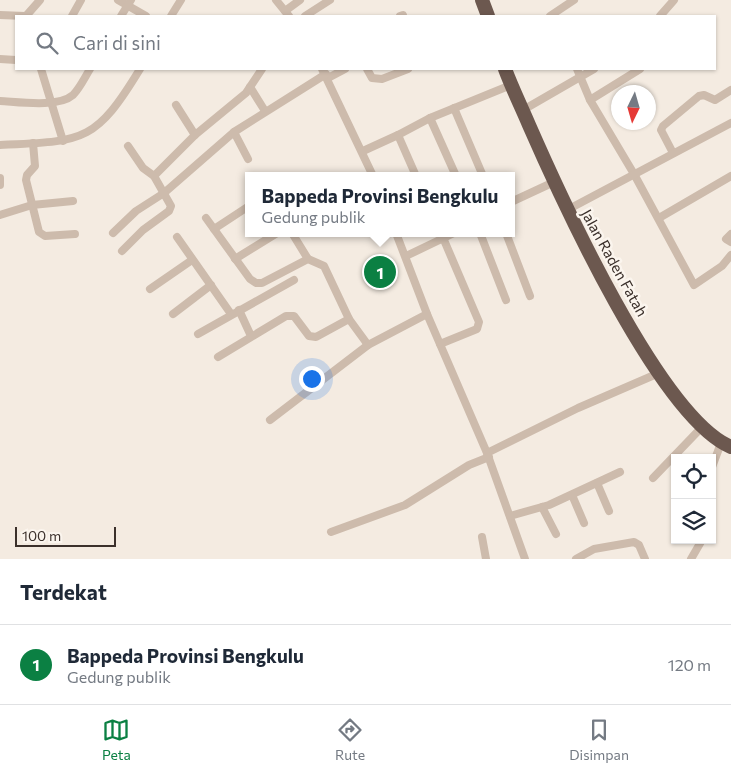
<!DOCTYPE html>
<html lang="id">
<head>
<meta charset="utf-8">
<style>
  :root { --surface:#fff; --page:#f2f2f3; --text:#1f2937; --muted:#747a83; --line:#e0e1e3; --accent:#0b8043 }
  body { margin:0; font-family:Commissioner,sans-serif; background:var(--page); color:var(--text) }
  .controls { position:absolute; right:15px; bottom:15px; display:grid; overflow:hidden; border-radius:0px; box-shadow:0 1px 4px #0004 }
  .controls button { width:45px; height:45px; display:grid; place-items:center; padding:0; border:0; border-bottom:1px solid var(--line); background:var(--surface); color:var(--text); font:25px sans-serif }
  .compass { position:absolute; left:611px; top:85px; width:45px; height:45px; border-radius:50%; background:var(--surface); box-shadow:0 1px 4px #0004; rotate:185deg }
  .scale { position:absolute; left:15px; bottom:12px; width:101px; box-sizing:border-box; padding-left:5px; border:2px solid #3b302b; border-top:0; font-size:14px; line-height:18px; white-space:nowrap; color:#3b302b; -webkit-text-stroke:4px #fbf5ee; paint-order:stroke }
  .you { position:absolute; left:311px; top:378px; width:18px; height:18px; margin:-12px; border:4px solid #fff; border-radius:50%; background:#1a73e8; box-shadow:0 0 0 8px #1a73e833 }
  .badge { display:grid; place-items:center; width:32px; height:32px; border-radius:50%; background:var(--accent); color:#fff; font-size:16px; font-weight:700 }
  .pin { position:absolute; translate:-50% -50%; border:2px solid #fff; box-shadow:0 1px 5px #0006 }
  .popup { position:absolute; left:245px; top:172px; width:270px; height:65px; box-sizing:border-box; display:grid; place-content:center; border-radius:0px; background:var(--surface); filter:drop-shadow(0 1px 4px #0005); font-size:16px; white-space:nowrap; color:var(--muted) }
  .popup b { font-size:19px; color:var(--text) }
  .popup::after { content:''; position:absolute; left:50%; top:100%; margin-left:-10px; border:10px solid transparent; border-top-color:var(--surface) }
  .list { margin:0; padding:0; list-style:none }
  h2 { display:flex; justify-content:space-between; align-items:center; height:65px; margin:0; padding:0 20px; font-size:21px }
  h2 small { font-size:16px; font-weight:400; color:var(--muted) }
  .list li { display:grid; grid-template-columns:32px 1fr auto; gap:15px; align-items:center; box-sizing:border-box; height:80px; padding:0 20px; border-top:1px solid var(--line) }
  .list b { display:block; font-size:19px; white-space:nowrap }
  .list p { margin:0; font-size:16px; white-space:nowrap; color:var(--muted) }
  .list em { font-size:16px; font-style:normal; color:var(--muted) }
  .icon { flex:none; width:28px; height:28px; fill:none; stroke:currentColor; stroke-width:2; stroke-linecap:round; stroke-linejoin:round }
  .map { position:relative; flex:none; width:731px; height:559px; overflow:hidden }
  .search { position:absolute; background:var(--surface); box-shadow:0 1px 4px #0004; left:15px; right:15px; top:15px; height:55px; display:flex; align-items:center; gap:12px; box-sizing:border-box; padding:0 18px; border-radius:0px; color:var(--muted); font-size:19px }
  .sheet { height:145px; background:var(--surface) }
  nav { display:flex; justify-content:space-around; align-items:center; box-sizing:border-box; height:70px; border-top:1px solid var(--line); background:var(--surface); font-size:14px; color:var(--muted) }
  nav a { display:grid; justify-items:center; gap:2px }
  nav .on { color:var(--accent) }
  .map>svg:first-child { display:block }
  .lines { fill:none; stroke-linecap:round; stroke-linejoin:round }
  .minor { stroke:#cdbbac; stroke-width:8 }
  .trunk { stroke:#6c584f; stroke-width:14 }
  .labels { text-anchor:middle; stroke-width:5; stroke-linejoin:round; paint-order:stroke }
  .street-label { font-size:15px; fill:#3b302b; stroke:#fbf5ee }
</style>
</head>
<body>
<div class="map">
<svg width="731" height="559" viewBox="0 0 731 559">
  <rect width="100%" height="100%" fill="#f4ebe1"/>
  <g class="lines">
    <g class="minor">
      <polyline points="118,0 146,16"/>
      <polyline points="276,0 289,16"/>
      <polyline points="285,11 300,0"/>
      <polyline points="0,15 25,16"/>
      <polyline points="26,16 40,0"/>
      <polyline points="72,16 81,0"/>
      <polyline points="121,16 131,0"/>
      <polyline points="171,16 181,0"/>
      <polyline points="305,16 330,0"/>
      <polyline points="400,16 403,15"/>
      <polyline points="550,16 574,0"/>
      <polyline points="660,16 674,0"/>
      <polyline points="0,59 16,60"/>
      <polyline points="41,69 63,141"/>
      <polyline points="322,69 373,176"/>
      <polyline points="367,69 372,78 382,79 408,69"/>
      <polyline points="577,69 590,100 634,174 694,285 722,266 731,255"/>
      <polyline points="328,78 345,69"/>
      <polyline points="250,87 265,111"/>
      <polyline points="590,100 640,69"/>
      <path d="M0 101C19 102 58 108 73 95 80 88 85 77 90 69"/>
      <polyline points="176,105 195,135"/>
      <polyline points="454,108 483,176"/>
      <polyline points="523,110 594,69"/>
      <polyline points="430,118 456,176"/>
      <polyline points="234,132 248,159"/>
      <polyline points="398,135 416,176"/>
      <polyline points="33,143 35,166 27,175 26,180 39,232 45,236 75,234"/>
      <path d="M0 145C84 141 95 143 140 69"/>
      <polyline points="363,151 398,135 430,118 511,85"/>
      <polyline points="673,153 661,130 663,126 699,96 704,95 715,100 731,90"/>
      <polyline points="154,176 195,135 246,93 262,69"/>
      <polyline points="0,178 0,185"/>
      <polyline points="511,202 554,182"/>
      <polyline points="567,210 731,123"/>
      <polyline points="0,215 32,205 73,201"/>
      <polyline points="206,218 250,279 256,283 262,283 308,259 324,266 349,319 368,345"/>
      <polyline points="659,218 731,176"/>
      <polyline points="214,229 249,206"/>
      <polyline points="113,233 136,211 164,193 234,132 326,74"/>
      <polyline points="292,233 308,259"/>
      <polyline points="396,233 427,314 487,453 525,559"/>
      <polyline points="480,233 506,300"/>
      <polyline points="506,233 530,296"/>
      <polyline points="731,234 726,239 731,242"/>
      <polyline points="177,237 231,314"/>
      <polyline points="122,251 143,230 169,211 171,206 154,176 143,168 128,146"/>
      <polyline points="406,256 454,233"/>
      <polyline points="235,259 277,233"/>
      <polyline points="150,289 192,260"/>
      <polyline points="239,310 251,336"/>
      <polyline points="173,314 211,285"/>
      <polyline points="198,334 294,280"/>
      <polyline points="440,344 477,329 479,322 441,233"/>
      <polyline points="218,357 286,316 294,316 309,336 316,337 349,319"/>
      <polyline points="270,420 368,345 427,314"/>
      <polyline points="487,453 578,408 659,373"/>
      <polyline points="712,467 721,443"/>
      <polyline points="653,478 702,427"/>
      <polyline points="597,483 609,511"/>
      <polyline points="572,495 584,523"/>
      <polyline points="542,507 556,534"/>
      <polyline points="510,516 549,505 620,472"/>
      <polyline points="331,532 405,505 469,465 489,457"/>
      <polyline points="482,537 486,559"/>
      <polyline points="576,559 594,549 634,542 639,545 645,559"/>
      <polyline points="691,559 702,540"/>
    </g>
    <g class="trunk">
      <polyline points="482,0 488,16"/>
      <path d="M505 69C512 88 521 106 529 125 561 198 660 417 731 447"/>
    </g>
  </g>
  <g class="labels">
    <g class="street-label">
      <text transform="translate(614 263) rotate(61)" y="5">Jalan Raden Fatah</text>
    </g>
  </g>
</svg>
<div class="controls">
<button><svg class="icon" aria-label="locate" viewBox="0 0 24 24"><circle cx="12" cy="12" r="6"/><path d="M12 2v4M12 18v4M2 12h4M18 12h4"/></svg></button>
<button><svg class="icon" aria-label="layers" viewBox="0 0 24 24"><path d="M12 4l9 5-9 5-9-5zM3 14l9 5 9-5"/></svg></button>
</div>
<svg class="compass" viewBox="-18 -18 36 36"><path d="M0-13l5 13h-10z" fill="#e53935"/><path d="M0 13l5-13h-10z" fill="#747a83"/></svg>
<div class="scale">100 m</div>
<div class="you"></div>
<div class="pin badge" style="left:380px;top:272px">1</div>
<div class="popup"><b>Bappeda Provinsi Bengkulu</b>Gedung publik</div>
<div class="search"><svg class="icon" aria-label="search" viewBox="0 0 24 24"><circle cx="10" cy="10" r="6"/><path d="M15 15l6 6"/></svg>Cari di sini</div>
</div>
<section class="sheet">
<h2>Terdekat<small></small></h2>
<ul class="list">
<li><span class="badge">1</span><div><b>Bappeda Provinsi Bengkulu</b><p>Gedung publik</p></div><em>120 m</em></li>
</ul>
</section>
<nav>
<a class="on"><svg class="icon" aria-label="map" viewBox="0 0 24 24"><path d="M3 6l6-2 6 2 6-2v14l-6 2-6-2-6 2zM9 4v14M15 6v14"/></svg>Peta</a>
<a><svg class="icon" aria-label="directions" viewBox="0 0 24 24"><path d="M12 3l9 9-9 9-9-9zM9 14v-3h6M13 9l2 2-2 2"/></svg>Rute</a>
<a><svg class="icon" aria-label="saved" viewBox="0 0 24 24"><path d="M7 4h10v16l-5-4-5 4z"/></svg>Disimpan</a>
</nav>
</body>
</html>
